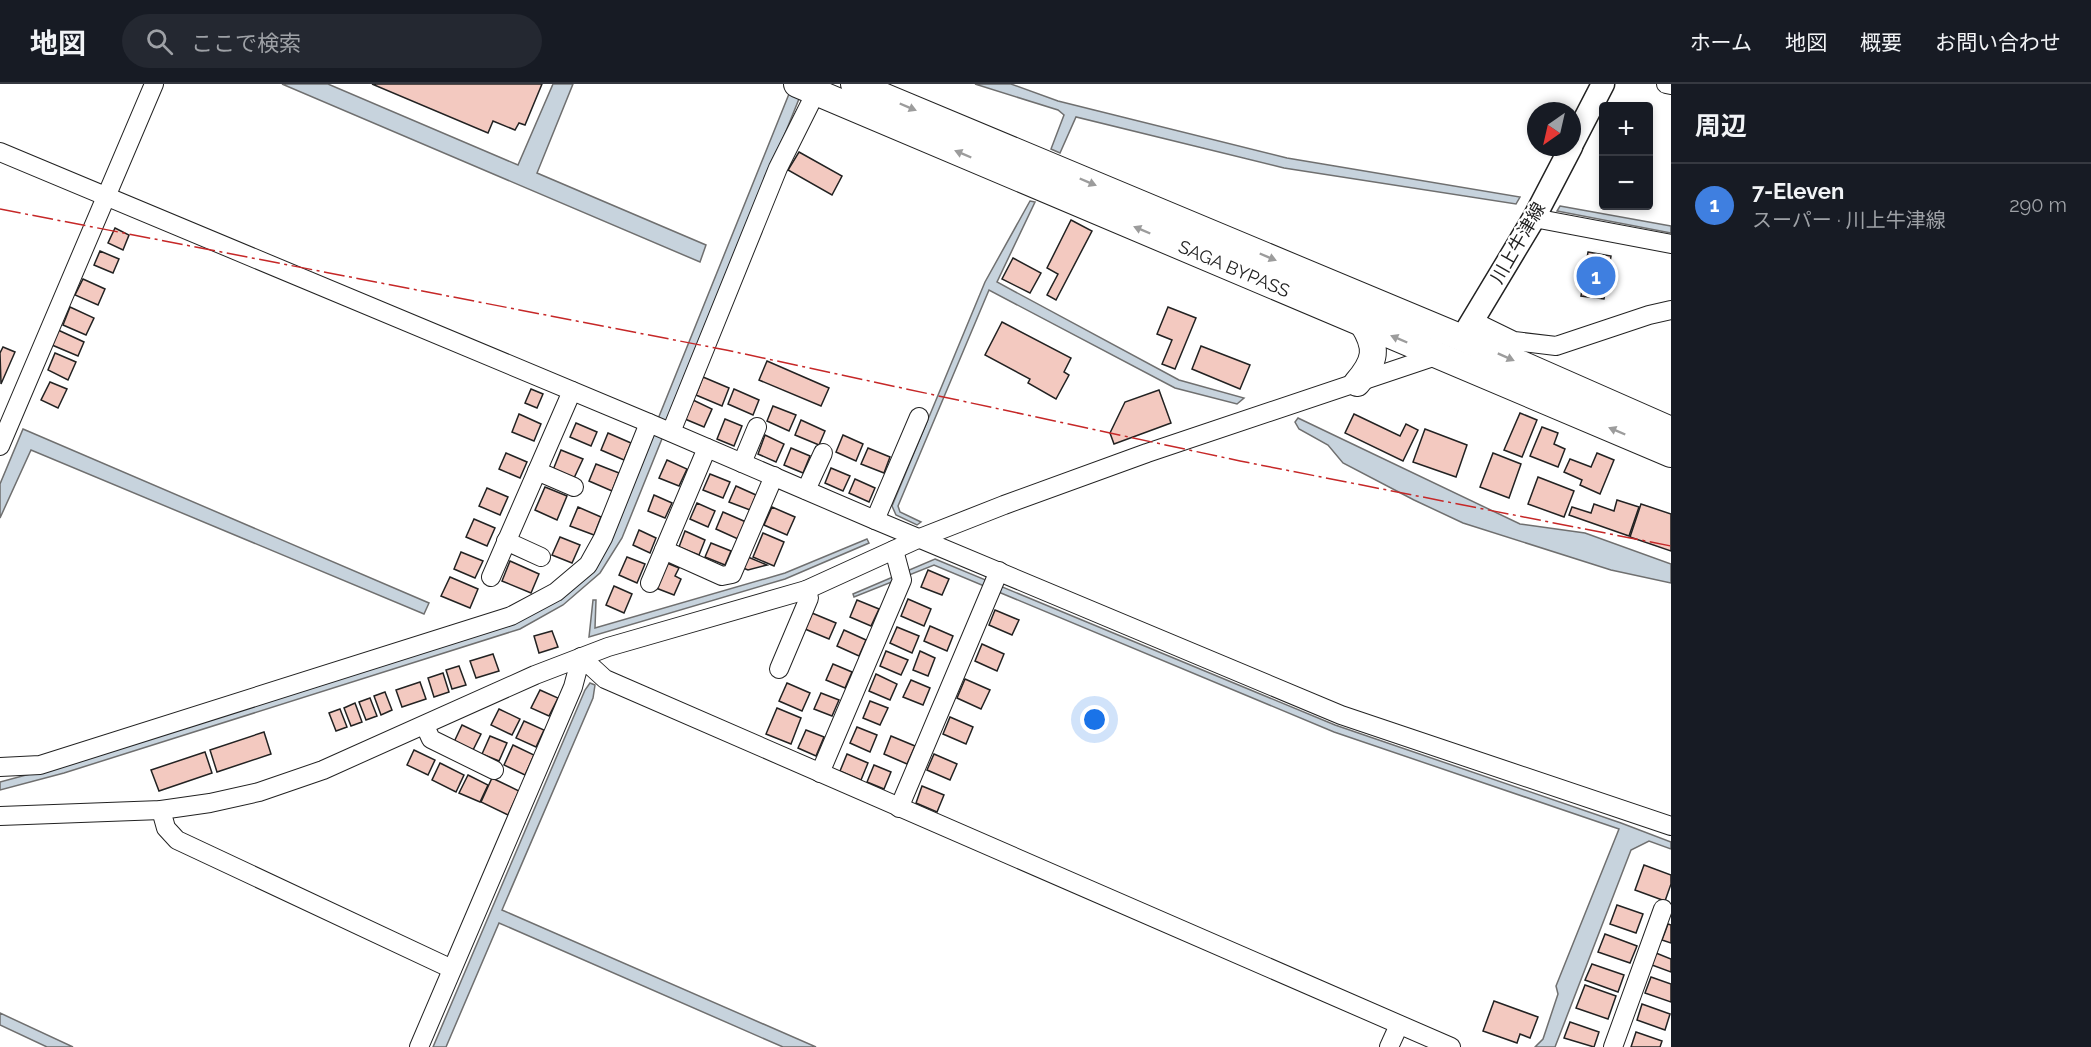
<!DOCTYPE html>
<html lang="ja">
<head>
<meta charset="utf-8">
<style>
  :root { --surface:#171b24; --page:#242831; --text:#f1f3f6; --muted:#9ea1a6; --line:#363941; --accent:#c62828 }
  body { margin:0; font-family:Raleway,"Noto Sans JP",sans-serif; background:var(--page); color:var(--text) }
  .controls { position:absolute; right:18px; top:18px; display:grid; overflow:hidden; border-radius:6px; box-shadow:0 3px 9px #0003 }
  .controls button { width:54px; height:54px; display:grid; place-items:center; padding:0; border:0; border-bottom:2px solid var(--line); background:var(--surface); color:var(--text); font:30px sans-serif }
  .compass { position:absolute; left:1527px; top:18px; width:54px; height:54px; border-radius:50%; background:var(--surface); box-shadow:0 3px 9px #0003; rotate:214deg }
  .you { position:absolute; left:1095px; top:636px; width:21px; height:21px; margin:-15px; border:4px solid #fff; border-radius:50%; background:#1a73e8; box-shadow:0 0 0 9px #1a73e833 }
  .badge { display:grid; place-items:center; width:39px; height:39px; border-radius:50%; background:var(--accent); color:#fff; font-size:20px; font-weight:700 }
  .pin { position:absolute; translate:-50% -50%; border:3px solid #fff; box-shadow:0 2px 6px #0006 }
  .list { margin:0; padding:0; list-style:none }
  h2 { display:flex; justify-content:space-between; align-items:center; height:78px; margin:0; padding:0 24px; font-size:26px }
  h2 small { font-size:20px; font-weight:400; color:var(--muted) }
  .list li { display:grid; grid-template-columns:39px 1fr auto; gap:18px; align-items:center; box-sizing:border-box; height:84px; padding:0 24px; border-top:2px solid var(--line) }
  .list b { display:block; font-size:22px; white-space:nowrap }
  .list p { margin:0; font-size:20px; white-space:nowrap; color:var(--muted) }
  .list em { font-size:20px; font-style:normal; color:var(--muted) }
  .icon { flex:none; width:33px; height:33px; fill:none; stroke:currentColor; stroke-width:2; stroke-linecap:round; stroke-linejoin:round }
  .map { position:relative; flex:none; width:1671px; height:963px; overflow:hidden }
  header { display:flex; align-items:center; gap:36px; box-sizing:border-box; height:84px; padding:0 30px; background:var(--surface); border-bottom:2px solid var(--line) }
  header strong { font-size:28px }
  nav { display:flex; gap:33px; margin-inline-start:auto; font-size:21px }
  .search { width:420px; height:54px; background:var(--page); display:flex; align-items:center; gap:15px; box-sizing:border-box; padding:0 21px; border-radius:33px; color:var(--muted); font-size:22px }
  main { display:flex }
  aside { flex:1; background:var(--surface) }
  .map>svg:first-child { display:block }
  .water { fill:#c7d3dd; stroke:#6f6f6f; stroke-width:1.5 }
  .building { fill:#f3c9c0; stroke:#222; stroke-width:1.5 }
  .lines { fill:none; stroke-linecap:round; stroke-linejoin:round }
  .minor-casing { stroke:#222; stroke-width:20 }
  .major-casing { stroke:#222; stroke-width:25 }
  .highway-casing { stroke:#222; stroke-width:28 }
  .minor { stroke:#fff; stroke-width:18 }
  .major { stroke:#fff; stroke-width:22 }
  .highway { stroke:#fff; stroke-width:26 }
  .power { stroke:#c62828; stroke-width:1.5; stroke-dasharray:21 4.5 3 4.5; stroke-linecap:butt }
  .oneway { fill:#9c9c9c }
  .labels { text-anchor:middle; stroke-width:4.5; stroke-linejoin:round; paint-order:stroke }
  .street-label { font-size:18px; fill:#222; stroke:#fff }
</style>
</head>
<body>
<header>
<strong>地図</strong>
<div class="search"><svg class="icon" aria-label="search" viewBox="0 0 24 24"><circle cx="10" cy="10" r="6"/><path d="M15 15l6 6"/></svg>ここで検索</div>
<nav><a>ホーム</a><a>地図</a><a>概要</a><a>お問い合わせ</a></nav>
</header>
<main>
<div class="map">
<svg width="1671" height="963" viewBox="0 0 1671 963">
  <rect width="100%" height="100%" fill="#fff"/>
  <g class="water">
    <polygon points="282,0 328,0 518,81 553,0 573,0 537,89 706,161 700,178"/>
    <polygon points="793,0 805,0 622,454 600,489 563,521 520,545 64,689 0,706 0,698 67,680 516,535 612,449"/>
    <polygon points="975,0 1011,0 1058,17 1287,74 1520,113 1516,120 1284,84 1076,33 1060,69 1051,65 1064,31 1058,26"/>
    <polygon points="1030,117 1035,118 997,198 1179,296 1244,314 1237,320 1175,304 989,206 898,422 900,428 921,438 917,441 896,431 892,422 985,198"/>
    <polygon points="1560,122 1671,142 1671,149 1557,127"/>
    <polygon points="1298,334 1520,440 1585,449 1671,480 1671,499 1611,486 1463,439 1414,416 1343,379 1328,361 1299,345 1295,338"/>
    <polygon points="23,345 429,519 424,530 31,366 0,434 0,400"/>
    <polygon points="867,455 869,459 785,495 589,553 593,516 596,516 595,544 785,489"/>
    <polygon points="935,475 1335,641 1621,739 1671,758 1671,765 1649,757 1631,766 1555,963 1535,963 1543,955 1558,910 1556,902 1619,745 1334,648 934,481 854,513 853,510"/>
    <polygon points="590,599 595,601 593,614 502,826 816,963 783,963 499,839 446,963 433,963 585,606"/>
    <polygon points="0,929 73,963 47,963 0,941"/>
  </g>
  <g class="building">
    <polygon points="372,0 542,0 525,41 519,39 515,46 493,37 488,49"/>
    <polygon points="799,68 842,92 832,111 788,86"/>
    <polygon points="1071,136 1092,147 1056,216 1047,211 1058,190 1047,184"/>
    <polygon points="115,144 129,151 123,166 108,159"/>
    <polygon points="100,167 119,175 113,189 94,181"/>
    <polygon points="1588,168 1611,172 1604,215 1581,212"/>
    <polygon points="1013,174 1041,189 1030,209 1002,195"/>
    <polygon points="83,195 105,205 98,221 75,211"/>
    <polygon points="70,223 94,234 86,251 63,241"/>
    <polygon points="1168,223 1196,234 1175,285 1162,280 1172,256 1157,250"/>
    <polygon points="1002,238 1071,274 1064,288 1069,291 1056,315 1028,299 1030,295 985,271"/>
    <polygon points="58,246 84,258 78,272 52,261"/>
    <polygon points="1201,262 1250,281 1240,305 1192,285"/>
    <polygon points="3,263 15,268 1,300 0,269"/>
    <polygon points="55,269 76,278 68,296 48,286"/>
    <polygon points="767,277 829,304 821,322 759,296"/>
    <polygon points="703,293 729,304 722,322 696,311"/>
    <polygon points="50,298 67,305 58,324 41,316"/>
    <polygon points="531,305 543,310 537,324 525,319"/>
    <polygon points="734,305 759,316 753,331 728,320"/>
    <polygon points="1159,306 1171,339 1114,360 1110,349 1125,318"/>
    <polygon points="693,316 712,325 704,343 685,335"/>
    <polygon points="773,322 796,331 789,347 767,337"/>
    <polygon points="1520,329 1537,336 1522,373 1504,366"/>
    <polygon points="519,330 541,340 534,357 512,348"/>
    <polygon points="1354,330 1400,352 1406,340 1418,346 1403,377 1345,349"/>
    <polygon points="725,335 742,342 734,362 717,355"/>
    <polygon points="801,336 825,347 819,361 795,351"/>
    <polygon points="576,339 597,348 591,362 570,353"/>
    <polygon points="1542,343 1558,349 1554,360 1565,365 1558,383 1530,372"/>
    <polygon points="1425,345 1467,361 1456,393 1413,378"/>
    <polygon points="608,349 631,359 624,376 601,366"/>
    <polygon points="765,351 784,360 776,378 758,370"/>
    <polygon points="843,351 863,360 856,377 836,368"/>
    <polygon points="791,364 810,372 803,389 784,381"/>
    <polygon points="868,364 890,373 884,389 861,380"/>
    <polygon points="561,366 583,375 574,394 553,386"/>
    <polygon points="506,369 527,378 520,394 499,385"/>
    <polygon points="1493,369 1521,380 1509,414 1480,403"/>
    <polygon points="1597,369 1614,376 1600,410 1580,401 1582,396 1564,388 1570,375 1591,383"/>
    <polygon points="667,376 687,385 679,402 659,394"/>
    <polygon points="596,380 619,389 612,407 589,397"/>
    <polygon points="831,384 850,392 843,407 825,399"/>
    <polygon points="710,390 730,398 723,414 703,406"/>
    <polygon points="1538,393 1574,407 1564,433 1528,420"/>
    <polygon points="855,395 875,404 869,418 849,409"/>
    <polygon points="736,402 756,411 750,426 729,418"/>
    <polygon points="545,403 567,412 557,436 535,426"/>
    <polygon points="487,404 508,413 500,431 479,422"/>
    <polygon points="654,411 672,419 665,434 648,427"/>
    <polygon points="1617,416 1639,423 1629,452 1569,431 1572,423 1591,429 1594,420 1614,427"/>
    <polygon points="697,419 715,427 708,443 690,435"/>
    <polygon points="1641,420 1671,430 1671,467 1630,453"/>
    <polygon points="578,423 601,433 594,451 570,442"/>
    <polygon points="772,423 795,433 787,451 764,441"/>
    <polygon points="723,428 746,438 738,455 716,445"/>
    <polygon points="474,435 495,444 487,462 466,453"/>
    <polygon points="639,446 656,454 650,469 633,461"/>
    <polygon points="685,447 705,456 699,471 679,463"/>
    <polygon points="763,449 784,458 774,482 753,473"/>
    <polygon points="560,453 580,461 572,479 552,471"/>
    <polygon points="711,459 731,467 725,481 705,473"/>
    <polygon points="461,468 483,477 475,494 454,485"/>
    <polygon points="627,473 645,480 637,499 619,491"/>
    <polygon points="748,473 767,481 748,486 743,484"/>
    <polygon points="510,477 539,490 531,509 502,497"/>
    <polygon points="667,479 679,484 675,492 681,495 674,511 656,504"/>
    <polygon points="928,486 949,495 942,511 921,503"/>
    <polygon points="450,493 478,505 470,524 441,512"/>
    <polygon points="614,502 632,510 624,529 606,521"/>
    <polygon points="908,515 931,525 924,542 901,532"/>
    <polygon points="857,516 879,525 871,542 850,533"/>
    <polygon points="995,526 1019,536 1012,551 989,541"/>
    <polygon points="812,529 836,539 829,555 805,545"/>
    <polygon points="930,542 953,552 947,567 924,557"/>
    <polygon points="897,543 919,552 912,569 890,559"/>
    <polygon points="844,546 866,556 859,572 837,562"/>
    <polygon points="552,547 558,563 539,569 534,552"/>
    <polygon points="982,560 1004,570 997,587 975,577"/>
    <polygon points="886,567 908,576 901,591 880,582"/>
    <polygon points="920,567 935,574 928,592 913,586"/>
    <polygon points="493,570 499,587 476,594 470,577"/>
    <polygon points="833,580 852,588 845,604 826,596"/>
    <polygon points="459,582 466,601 452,605 446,586"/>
    <polygon points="443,589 449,608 434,613 428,594"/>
    <polygon points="876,590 897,600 890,616 869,607"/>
    <polygon points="965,595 990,606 981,625 957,614"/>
    <polygon points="911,596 930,604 923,621 903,613"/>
    <polygon points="420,598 426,615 402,623 396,606"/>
    <polygon points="787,599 810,609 802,627 779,617"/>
    <polygon points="540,606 558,614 549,632 531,624"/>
    <polygon points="385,608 392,626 381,631 374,612"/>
    <polygon points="821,609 839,616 832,632 814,625"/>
    <polygon points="370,614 377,632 366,636 359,618"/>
    <polygon points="870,617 888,624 880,641 863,634"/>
    <polygon points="355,619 362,638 351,642 344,624"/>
    <polygon points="777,624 801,634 791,660 766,650"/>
    <polygon points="340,625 347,643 336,647 329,629"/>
    <polygon points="499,625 520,635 512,651 491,641"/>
    <polygon points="950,633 973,643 966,660 943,650"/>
    <polygon points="524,637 544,646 536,663 516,654"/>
    <polygon points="462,641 481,650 473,666 454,658"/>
    <polygon points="857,643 877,651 870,668 850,659"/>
    <polygon points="806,646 824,653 816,672 798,664"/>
    <polygon points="264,648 271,670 217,688 210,666"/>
    <polygon points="490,652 507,659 499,677 482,670"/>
    <polygon points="891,652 915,662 907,680 884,670"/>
    <polygon points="513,661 534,671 525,691 504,681"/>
    <polygon points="414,666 435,676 428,691 407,681"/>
    <polygon points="205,668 212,689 159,707 151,686"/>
    <polygon points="847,670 868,679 861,696 840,687"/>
    <polygon points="934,670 957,680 950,696 927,686"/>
    <polygon points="440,679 464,691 456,708 432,696"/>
    <polygon points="874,681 891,688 884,705 867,698"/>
    <polygon points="468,691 488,701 480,718 459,709"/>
    <polygon points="492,694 519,707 508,731 481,718"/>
    <polygon points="922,702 944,711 937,728 916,719"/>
    <polygon points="1644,781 1671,791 1671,800 1665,817 1635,806"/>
    <polygon points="1617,821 1643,830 1636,849 1610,840"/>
    <polygon points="1668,840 1671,841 1671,859 1662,856"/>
    <polygon points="1605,850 1637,862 1630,879 1598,868"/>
    <polygon points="1656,869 1671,875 1671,888 1652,881"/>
    <polygon points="1592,880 1624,891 1618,908 1585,896"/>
    <polygon points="1651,893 1671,900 1671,918 1645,909"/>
    <polygon points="1585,901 1616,912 1608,935 1576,924"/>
    <polygon points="1494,917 1538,933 1530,954 1520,950 1517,959 1483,947"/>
    <polygon points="1642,920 1670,930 1665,946 1637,936"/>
    <polygon points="1570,938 1599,948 1594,963 1564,954"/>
    <polygon points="1636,948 1662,957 1660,963 1631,963"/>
  </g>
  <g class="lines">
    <defs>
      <g id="minor">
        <polyline points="1666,0 1671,1"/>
        <polyline points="0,68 649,339 875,436 1341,631 1671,742"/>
        <polyline points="1534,134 1671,160"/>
        <polyline points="1473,237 1514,257 1556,262 1649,231 1671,226"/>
        <polyline points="671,348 778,84 820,0"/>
        <polyline points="0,362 154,0"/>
        <polyline points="742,379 757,343"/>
        <polyline points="537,387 574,403"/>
        <polyline points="806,406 823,369"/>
        <polyline points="875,436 919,333"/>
        <polyline points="506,457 541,473"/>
        <polyline points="664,466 722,492 732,490 774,392"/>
        <polyline points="491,493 572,307"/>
        <polyline points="650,499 707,364"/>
        <polyline points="779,585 809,514 806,506"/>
        <polyline points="425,642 431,655 494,686"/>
        <polyline points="0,683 40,681 511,532 556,508 588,481 603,454 649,339"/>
        <polyline points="820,689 902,496 894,466"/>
        <polyline points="899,724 999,487"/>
        <polyline points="161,726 166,744 177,756 452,885"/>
        <polyline points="0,732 161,726 210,719 259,708 323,686 535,591 608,563 806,506 920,454 1004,421 1147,369 1442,270"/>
        <polyline points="419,963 573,603 581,573 605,595 1451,963"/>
        <polyline points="1389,963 1399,941"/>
        <polyline points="1613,963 1663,825"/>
      </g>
      <g id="major">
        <polyline points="1572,60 1603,0"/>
        <polyline points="1462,254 1534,134 1571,63"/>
      </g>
      <g id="highway">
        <polyline points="797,0 1671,370"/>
        <polyline points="854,0 1462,254 1671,346"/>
        <path d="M1357 299C1376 277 1378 264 1363 240"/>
      </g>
    </defs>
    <use href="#minor" class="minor-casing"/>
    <use href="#major" class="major-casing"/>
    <use href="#highway" class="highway-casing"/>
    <use href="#minor" class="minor"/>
    <use href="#major" class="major"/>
    <use href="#highway" class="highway"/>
    <polyline class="power" points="0,125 726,266 1240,377 1671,462"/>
  </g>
  <defs><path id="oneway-solid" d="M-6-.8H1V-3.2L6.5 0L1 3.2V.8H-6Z" transform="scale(1.5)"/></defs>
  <g class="oneway">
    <use href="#oneway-solid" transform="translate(908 23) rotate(23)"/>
    <use href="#oneway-solid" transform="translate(963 70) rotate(-157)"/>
    <use href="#oneway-solid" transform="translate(1088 98) rotate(23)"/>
    <use href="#oneway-solid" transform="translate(1142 146) rotate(-157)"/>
    <use href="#oneway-solid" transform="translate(1268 173) rotate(23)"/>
    <use href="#oneway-solid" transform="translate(1399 255) rotate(-157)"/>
    <use href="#oneway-solid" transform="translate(1506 273) rotate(24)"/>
    <use href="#oneway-solid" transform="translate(1617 347) rotate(-157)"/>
  </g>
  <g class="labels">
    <g class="street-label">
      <text transform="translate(1518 159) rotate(-60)" y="6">川上牛津線</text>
      <text transform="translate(1234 185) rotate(23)" y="6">SAGA BYPASS</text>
    </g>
  </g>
</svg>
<div class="controls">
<button>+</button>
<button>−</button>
</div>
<svg class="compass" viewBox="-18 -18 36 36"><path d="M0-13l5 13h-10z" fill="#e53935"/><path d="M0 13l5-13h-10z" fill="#9ea1a6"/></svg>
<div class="you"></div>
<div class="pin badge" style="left:1596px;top:192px;background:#3f7fe0">1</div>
</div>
<aside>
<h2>周辺<small></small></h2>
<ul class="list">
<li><span class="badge" style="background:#3f7fe0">1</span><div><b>7-Eleven</b><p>スーパー · 川上牛津線</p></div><em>290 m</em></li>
</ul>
</aside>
</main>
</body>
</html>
